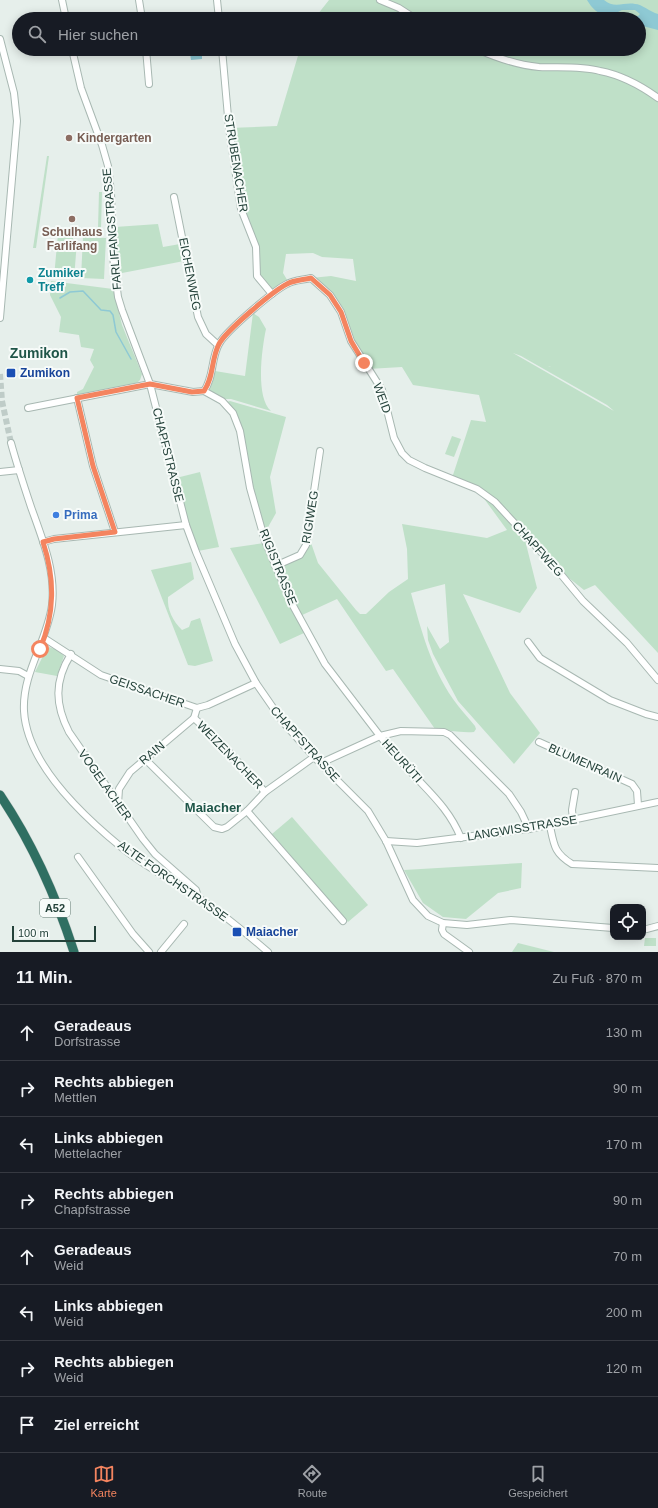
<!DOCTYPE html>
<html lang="de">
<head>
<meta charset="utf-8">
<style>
  :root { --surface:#171b24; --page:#20242c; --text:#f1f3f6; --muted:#9ea1a6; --line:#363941; --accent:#f4845f }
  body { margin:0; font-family:Arial,sans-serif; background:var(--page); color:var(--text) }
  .controls { position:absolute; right:12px; bottom:12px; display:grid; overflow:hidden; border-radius:8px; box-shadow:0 2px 10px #0003 }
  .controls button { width:36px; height:36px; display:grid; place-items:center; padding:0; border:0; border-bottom:1px solid var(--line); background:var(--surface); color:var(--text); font:20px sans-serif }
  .scale { position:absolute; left:12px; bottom:10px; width:84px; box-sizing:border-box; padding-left:4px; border:2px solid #24423a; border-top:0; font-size:11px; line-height:14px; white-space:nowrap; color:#24423a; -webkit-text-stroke:3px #f7fbf9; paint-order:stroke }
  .stop { position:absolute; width:12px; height:12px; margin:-9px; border:3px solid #f4845f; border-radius:50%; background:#fff }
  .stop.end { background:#f4845f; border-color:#fff; box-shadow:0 1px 4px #0008 }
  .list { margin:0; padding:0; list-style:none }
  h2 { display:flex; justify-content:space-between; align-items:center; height:52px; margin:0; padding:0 16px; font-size:17px }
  h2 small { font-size:13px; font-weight:400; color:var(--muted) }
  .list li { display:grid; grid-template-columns:26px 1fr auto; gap:12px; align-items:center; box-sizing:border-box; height:56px; padding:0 16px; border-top:1px solid var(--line) }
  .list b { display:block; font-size:15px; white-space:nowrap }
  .list p { margin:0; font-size:13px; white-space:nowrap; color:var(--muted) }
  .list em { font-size:13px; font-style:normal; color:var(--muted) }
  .icon { flex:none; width:22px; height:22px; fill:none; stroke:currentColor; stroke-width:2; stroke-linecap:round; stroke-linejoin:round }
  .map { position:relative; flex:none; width:658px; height:952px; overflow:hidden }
  .search { position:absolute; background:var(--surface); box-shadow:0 2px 10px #0003; left:12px; right:12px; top:12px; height:44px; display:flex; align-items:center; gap:10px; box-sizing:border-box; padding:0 14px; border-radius:22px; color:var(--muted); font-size:15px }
  .sheet { height:500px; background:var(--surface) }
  nav { display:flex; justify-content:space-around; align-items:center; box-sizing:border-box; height:56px; border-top:1px solid var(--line); background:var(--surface); font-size:11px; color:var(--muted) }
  nav a { display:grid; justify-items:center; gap:2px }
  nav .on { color:var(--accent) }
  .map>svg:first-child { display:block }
  .green { fill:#bfe0c8; fill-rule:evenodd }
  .water { fill:#8ec9d4; fill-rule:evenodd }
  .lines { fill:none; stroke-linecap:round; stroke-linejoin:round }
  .stream { stroke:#8ec9d4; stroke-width:1.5 }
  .minor-tunnel { stroke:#bfccc8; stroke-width:6; stroke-dasharray:6 3; stroke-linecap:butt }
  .minor-casing { stroke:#a8b8b2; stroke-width:8 }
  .highway-casing { stroke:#c2cac8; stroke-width:10 }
  .minor { stroke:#fff; stroke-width:6 }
  .highway { stroke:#2f6f62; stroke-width:9 }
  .route { stroke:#f4845f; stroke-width:5 }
  .education-dot { fill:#8d6e63; stroke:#f7fbf9; stroke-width:1.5 }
  .culture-dot { fill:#0f9aa8; stroke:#f7fbf9; stroke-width:1.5 }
  .transit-dot { fill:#1a4fb4; stroke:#f7fbf9; stroke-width:1.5 }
  .shop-dot { fill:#3f7fe0; stroke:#f7fbf9; stroke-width:1.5 }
  .labels { text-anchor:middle; stroke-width:4; stroke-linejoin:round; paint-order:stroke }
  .shield { fill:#f7fbf9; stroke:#637a73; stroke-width:1 }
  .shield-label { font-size:11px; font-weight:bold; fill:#24423a }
  .education-label { font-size:12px; font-weight:bold; fill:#785e54; stroke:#f7fbf9; text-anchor:start }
  .street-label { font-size:12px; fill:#24423a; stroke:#f7fbf9 }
  .culture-label { font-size:12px; font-weight:bold; fill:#0d838f; stroke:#f7fbf9; text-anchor:start }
  .transit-label { font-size:12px; font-weight:bold; fill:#164399; stroke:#f7fbf9; text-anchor:start }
  .shop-label { font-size:12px; font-weight:bold; fill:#366cbe; stroke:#f7fbf9; text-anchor:start }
  .neighbourhood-label { font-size:13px; font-weight:bold; fill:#1f5548; stroke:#f7fbf9 }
  .quarter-label { font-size:14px; font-weight:bold; fill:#1f5548; stroke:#f7fbf9 }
</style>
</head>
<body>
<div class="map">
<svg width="658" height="952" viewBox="0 0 658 952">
  <rect width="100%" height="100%" fill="#e6efeb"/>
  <g class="green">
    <path d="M329 0H658V653L595 585 584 590 569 578 522 528 537 588 520 613 463 594 510 693 540 733 514 764 458 701 433 654 428 640 427 626 440 649 449 642 445 584 411 593C421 630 431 667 453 699 460 709 468 717 475 726L476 729 474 732C460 733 448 730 435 729L393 669 386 671 337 599 300 616 280 571C284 559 302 566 310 540L318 563 356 610 360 614H366L389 592 408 579 407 549 402 524 487 538 507 530 477 489 452 478 471 420 486 422 479 395 413 385 402 367 368 369 330 295 311 278 331 276 356 281 353 259 322 257 313 253 286 254 283 273 289 283 272 294 257 276 256 247 241 209 229 128 277 126 300 49H639V19H314ZM513 353 551 367 521 356 607 405 614 411Z"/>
    <polygon points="47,156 49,156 36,248 33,248"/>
    <polygon points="99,192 102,192 101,228 98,228"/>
    <polygon points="158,224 163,247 180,244 184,261 117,274 115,227"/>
    <polygon points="58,234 72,235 73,239 77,241 74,279 54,277"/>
    <polygon points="83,237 106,238 104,279 81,278"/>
    <polygon points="51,281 113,289 122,325 142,374 140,380 136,384 77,395 77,392 83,389 94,367 90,360 94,349 81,347 79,335 59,332 61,317 50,295"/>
    <path d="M253 313 259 317 266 329C262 348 255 397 271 411L231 399H225L210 392 209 388 215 371 245 376Z"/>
    <polygon points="230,401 286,417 270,477 276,513 267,529 263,528 255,496 241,424 234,410 226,402"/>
    <polygon points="452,436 461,439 454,457 445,454"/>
    <polygon points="200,472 219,547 198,551 190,528 176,478"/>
    <polygon points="264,543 286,599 304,633 280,644 230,548"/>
    <path d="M191 562 194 579 168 597C167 610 173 621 182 630L189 627 191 621 200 618 213 661 195 666 188 665 151 570Z"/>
    <polygon points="49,647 57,650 64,656 57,676 35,672 45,652"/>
    <polygon points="292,817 368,905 348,922 272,834"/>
    <polygon points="522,863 521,888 498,893 466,919 443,917 423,903 404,870"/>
    <polygon points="645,938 656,938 656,946 644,946"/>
    <polygon points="518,943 554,952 512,952"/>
  </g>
  <g class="water">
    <path d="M604 0C614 9 624 2 635 4 642 4 650 12 658 14V30L639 25V19C618 19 599 21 587 0ZM622 10H635L640 14 638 16 624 17 618 12Z"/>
    <polygon points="202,51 202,59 191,60 190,53"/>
  </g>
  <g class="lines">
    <polyline class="stream" points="60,298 70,292 83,291 101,310 110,311 113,315 116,332 131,359"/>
    <polyline class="minor-tunnel" points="0,374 2,401 11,443"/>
    <defs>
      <g id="minor">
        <polyline points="62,0 66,19"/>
        <polyline points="139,0 142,19"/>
        <polyline points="217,0 219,19"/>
        <polyline points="380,0 399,8 416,19"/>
        <polyline points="0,39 14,93 17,121 0,318"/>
        <polyline points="72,49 81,88 102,145 108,166 111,193 113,257 118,297 122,310 150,384 186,525 196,552 235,644 256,683 283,722 314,757 368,811 386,841 413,900 428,916 443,923 467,925 511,920 613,928"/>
        <polyline points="146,49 149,84"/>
        <polyline points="222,49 229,128 241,209 256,247 257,276 272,294"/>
        <path d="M477 49C497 58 517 65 539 67 559 68 581 66 600 71 621 75 640 85 658 98"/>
        <polyline points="174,197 198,317 206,334 218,345"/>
        <polyline points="204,391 222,401 233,413 240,431 250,488 265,541 291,602 325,664 380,736 401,731 444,732 450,735 509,794 521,812 529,829"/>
        <polyline points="77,398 93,466 115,532"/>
        <path d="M28 408 150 384 193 392 204 391C214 377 211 358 219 344 226 331 273 291 287 284 294 280 303 280 311 278L330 295 341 312 351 341 382 390 394 438 402 453 409 460 425 468 477 489 495 502 554 566 583 601 627 643 658 680"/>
        <path d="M11 443C17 465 24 486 31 507 42 538 56 571 52 605 47 642 22 673 24 711 27 764 83 816 121 847 146 868 177 882 203 901 226 916 247 934 268 952"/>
        <polyline points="0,472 19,470"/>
        <polyline points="43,542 54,539 186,525"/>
        <polyline points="275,566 300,555 306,545 320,451"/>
        <polyline points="44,638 101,675 197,708 208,705 256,683"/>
        <polyline points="528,642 540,658 610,700 646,714 658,717"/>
        <path d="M71 654C54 681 55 705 69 732L143 839 155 854 196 890 198 897"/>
        <polyline points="0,669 19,671 28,676"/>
        <polyline points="194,718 222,744 265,792"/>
        <polyline points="539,742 632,784 637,791 638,805"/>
        <polyline points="145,759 214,827 222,829 227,827 247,811 265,792 314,757"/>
        <path d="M321 763 380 736C390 748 399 760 410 771 431 794 449 809 461 838"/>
        <polyline points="118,804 119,789 130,772 194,718 197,708"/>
        <polyline points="247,811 343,921"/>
        <polyline points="573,820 572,810 575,792"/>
        <path d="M550 826C554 845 554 853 572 864L658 868"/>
        <polyline points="386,841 417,843 529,829 658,802"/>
        <polyline points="78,857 133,934 149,952"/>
        <polyline points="443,923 442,930 444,934 469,952"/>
        <polyline points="643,930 658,926"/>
        <polyline points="161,952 184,924"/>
      </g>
      <path id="highway" d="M0 795C33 844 56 896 74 952"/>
    </defs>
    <use href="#minor" class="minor-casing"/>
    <use href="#highway" class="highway-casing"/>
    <use href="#minor" class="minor"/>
    <use href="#highway" class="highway"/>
  </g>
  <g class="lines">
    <path class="route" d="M40 649C55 613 55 579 43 542L54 539 115 532 93 466 77 398 150 384 192 392 204 391C214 377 211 359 219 344 226 331 273 291 287 284 294 280 303 280 311 278L330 295 341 312 351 341 364 363"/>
  </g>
  <g class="education-dot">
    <circle cx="69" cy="138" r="4"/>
    <circle cx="72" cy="219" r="4"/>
  </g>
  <circle class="culture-dot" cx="30" cy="280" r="4"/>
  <g class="transit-dot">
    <rect x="6" y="368" width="10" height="10" rx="2"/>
    <rect x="232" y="927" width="10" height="10" rx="2"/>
  </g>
  <circle class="shop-dot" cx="56" cy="515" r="4"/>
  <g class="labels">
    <rect class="shield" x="40" y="899" width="30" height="18" rx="3"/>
    <g class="shield-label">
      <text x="55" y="912">A52</text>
    </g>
    <g class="education-label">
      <text x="77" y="142">Kindergarten</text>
      <text x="72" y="236" text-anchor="middle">Schulhaus<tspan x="72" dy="14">Farlifang</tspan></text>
    </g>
    <g class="street-label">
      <text transform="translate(236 163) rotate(81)" y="4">STRUBENACHER</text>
      <text transform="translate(112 229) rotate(-95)" y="4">FARLIFANGSTRASSE</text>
      <text transform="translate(190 274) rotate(79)" y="4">EICHENWEG</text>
      <text transform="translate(382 398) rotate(70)" y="4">WEID</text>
      <text transform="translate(168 455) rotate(76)" y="4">CHAPFSTRASSE</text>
      <text transform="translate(310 517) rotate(-81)" y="4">RIGIWEG</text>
      <text transform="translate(538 549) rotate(48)" y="4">CHAPFWEG</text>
      <text transform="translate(278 567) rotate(68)" y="4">RIGISTRASSE</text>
      <text transform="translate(147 691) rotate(19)" y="4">GEISSACHER</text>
      <text transform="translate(305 744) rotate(48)" y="4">CHAPFSTRASSE</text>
      <text transform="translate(152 753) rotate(-40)" y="4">RAIN</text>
      <text transform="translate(230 755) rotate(46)" y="4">WEIZENACHER</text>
      <text transform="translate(402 761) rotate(48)" y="4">HEURÜTI</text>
      <text transform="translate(585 763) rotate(24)" y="4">BLUMENRAIN</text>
      <text transform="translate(105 785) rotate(55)" y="4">VOGELACHER</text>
      <text transform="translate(522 828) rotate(-9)" y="4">LANGWISSTRASSE</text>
      <text transform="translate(173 881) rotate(35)" y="4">ALTE FORCHSTRASSE</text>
    </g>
    <g class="culture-label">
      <text x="38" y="277">Zumiker<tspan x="38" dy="14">Treff</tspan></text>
    </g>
    <g class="transit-label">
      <text x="20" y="377">Zumikon</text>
      <text x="246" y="936">Maiacher</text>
    </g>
    <g class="shop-label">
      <text x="64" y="519">Prima</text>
    </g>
    <g class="neighbourhood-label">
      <text x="213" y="812">Maiacher</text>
    </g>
    <g class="quarter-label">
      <text x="39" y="358">Zumikon</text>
    </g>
  </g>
</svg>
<div class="controls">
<button><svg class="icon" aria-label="locate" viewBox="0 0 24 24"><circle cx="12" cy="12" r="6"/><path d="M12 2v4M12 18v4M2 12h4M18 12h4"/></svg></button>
</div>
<div class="scale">100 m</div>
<div class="stop" style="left:40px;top:649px"></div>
<div class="stop end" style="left:364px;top:363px"></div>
<div class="search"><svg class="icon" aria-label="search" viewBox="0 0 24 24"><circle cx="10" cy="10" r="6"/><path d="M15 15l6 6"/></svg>Hier suchen</div>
</div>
<section class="sheet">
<h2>11 Min.<small>Zu Fuß · 870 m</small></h2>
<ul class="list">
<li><svg class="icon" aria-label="ahead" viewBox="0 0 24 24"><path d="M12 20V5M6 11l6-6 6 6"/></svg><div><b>Geradeaus</b><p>Dorfstrasse</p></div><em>130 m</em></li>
<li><svg class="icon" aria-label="right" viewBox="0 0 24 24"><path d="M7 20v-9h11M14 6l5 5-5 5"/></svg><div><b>Rechts abbiegen</b><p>Mettlen</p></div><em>90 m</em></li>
<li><svg class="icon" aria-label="left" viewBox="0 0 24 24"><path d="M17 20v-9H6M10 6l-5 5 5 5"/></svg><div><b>Links abbiegen</b><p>Mettelacher</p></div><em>170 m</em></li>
<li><svg class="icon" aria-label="right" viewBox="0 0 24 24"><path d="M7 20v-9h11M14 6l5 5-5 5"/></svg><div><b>Rechts abbiegen</b><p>Chapfstrasse</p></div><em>90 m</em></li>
<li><svg class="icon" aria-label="ahead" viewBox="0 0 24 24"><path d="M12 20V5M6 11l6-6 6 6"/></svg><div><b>Geradeaus</b><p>Weid</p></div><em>70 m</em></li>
<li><svg class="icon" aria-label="left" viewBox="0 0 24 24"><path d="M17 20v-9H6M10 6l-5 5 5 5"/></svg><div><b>Links abbiegen</b><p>Weid</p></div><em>200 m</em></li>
<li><svg class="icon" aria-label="right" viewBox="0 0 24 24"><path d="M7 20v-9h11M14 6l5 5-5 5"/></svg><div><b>Rechts abbiegen</b><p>Weid</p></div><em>120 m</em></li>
<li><svg class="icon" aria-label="arrive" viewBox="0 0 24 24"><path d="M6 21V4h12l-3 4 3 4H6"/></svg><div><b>Ziel erreicht</b></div></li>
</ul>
</section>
<nav>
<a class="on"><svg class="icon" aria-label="map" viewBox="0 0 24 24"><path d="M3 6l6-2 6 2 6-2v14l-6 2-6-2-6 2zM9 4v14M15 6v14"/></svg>Karte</a>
<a><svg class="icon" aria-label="directions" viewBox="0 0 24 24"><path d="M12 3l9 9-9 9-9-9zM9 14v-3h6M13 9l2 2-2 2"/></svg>Route</a>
<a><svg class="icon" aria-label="saved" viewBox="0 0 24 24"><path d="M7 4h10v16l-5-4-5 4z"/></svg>Gespeichert</a>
</nav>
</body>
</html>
